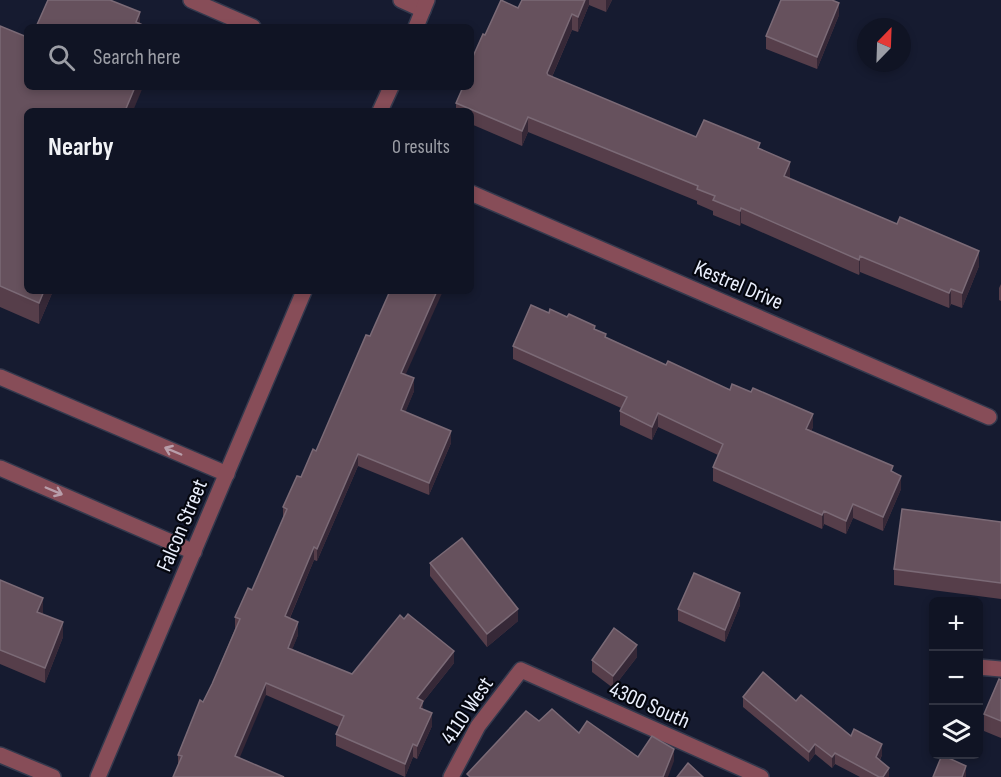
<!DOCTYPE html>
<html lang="en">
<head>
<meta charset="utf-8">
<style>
  :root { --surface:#101424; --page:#1e2131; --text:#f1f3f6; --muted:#9c9ea6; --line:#303341 }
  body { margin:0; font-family:"Sofia Sans Condensed",sans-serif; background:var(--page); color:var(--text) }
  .controls { position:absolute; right:18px; bottom:18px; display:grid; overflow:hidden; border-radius:9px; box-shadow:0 3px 9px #0003 }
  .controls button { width:54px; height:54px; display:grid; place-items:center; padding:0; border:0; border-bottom:2px solid var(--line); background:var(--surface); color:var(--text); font:30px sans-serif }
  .compass { position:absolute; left:857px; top:18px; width:54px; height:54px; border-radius:50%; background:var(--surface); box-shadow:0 3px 9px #0003; rotate:23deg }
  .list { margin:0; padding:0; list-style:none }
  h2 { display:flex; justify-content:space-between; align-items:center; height:78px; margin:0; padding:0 24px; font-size:26px }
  h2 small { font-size:20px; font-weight:400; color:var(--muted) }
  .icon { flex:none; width:33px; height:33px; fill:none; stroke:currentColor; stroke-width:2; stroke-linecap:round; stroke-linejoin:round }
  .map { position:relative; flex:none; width:1001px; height:777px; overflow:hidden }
  .search { position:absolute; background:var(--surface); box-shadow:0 3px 9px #0003; left:24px; top:24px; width:450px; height:66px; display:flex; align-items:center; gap:15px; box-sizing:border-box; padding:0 21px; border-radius:9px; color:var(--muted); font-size:22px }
  .panel { position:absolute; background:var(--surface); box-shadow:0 3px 9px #0003; left:24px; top:108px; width:450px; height:186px; border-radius:9px }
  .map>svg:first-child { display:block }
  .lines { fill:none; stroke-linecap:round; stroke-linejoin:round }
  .lane-casing { stroke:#34394d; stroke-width:18 }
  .street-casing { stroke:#34394d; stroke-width:18 }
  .lane { stroke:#874d58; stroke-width:15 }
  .street { stroke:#874d58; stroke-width:15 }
  .wall { fill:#563e4a }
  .shaded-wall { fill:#362837 }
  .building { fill:#66515d; stroke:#7b6a76; stroke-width:1.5 }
  .oneway { stroke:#b89eaa }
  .labels { text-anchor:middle; stroke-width:4.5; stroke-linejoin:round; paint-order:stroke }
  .street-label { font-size:22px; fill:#eaeffd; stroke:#05070f }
</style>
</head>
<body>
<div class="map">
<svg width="1001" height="777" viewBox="0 0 1001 777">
  <rect width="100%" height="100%" fill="#161b30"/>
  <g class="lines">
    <defs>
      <g id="lane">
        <polyline points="191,0 253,27"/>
        <polyline points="401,0 423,10"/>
        <polyline points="0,377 227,474"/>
        <polyline points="0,468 194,552"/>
        <polyline points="978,667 1001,669"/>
      </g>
      <g id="street">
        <polyline points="416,27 427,0"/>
        <polyline points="380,111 391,87"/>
        <polyline points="471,193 989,417"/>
        <polyline points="0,755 53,777"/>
        <polyline points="98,777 304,291"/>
        <polyline points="451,777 478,726 521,670 761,777"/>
      </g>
    </defs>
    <use href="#lane" class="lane-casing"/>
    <use href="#street" class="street-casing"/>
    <use href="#lane" class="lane"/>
    <use href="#street" class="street"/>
  </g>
  <g class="wall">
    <polygon points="522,0 612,0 606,12 589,5 578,32 572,30 552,77 696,137 760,149 790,177 790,179 979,266 962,308 951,304 949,308 860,272 859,275 741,223 740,226 713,215 713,211 697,204 697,201 528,132 522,146 471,124 471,111 456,111 456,103 471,87 471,61 485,35 518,8"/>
    <polygon points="839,15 817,69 766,49 766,36"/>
    <polygon points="0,26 27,291 53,291 39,324 0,307"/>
    <polygon points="1001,284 1001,301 999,300 999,288"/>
    <polygon points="549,313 595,330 606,337 666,365 730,390 813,427 811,431 893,471 901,489 883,531 853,518 846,534 824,524 822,529 713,481 713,467 718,455 658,427 652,440 620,425 620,411 621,408 513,359 513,346"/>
    <polygon points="406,375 414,391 405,412 451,443 429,495 358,466 317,561 314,560 290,618 298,635 292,649 352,674 454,663 423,702 423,709 432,726 417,759 413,757 405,777 336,746 336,734 339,727 266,695 178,767 178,755 212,684 235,629 235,617 252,590 283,519 283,507 316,451"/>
    <polygon points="1001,522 1001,599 894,585 894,569"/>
    <polygon points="430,563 518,621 487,647 430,576"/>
    <polygon points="0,580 43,612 42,614 63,637 45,683 0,664"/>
    <polygon points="740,605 725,642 678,621 678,609"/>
    <polygon points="637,657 613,688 592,672 592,660"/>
    <polygon points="1001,680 1001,738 984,731 984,714"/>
    <polygon points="743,697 796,701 851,736 882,755 880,760 889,777 860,777 835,764 832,768 815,754 809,762 743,707"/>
  </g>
  <g class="shaded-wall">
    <polygon points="585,0 589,0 589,5 578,32 578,17"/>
    <polygon points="606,0 612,0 606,12"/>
    <polygon points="839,3 839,15 817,69 817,57"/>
    <polygon points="140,12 140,27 136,22"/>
    <polygon points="572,14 572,30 547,88 547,73"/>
    <polygon points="135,87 143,87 133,111 125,111"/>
    <polygon points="528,117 528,132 522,146 522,131"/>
    <polygon points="790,162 790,177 784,191 784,176"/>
    <polygon points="741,208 741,223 740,226 740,211"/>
    <polygon points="979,251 979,266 962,308 962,293"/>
    <polygon points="860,256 860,272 859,275 859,260"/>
    <polygon points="951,289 951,304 949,308 949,293"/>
    <polygon points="44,291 53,291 39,324 39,303"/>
    <polygon points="437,291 443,291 401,385 401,373"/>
    <polygon points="414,378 414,391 401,423 401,410"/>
    <polygon points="658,413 658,427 652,440 652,427"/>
    <polygon points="813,414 813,427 806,443 806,429"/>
    <polygon points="451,431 451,443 429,495 429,483"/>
    <polygon points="358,454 358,466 317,561 317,549"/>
    <polygon points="901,476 901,489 883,531 883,517"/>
    <polygon points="853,504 853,518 846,534 846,521"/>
    <polygon points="824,511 824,524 822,529 822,515"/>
    <polygon points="314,547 314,560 285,629 285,616"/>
    <polygon points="740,593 740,605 725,642 725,630"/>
    <polygon points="43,598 43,612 37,626 37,612"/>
    <polygon points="518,609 518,621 487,647 487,634"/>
    <polygon points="63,622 63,637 45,683 45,668"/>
    <polygon points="298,622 298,635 288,660 288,648"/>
    <polygon points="637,645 637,657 613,688 613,676"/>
    <polygon points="454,651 454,663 423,702 423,713 420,720 417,698"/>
    <polygon points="266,683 266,695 235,769 235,756"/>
    <polygon points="432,713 432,726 417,759 417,746"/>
    <polygon points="413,744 413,757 405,777 405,764"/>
    <polygon points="815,744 815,754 809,762 809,752"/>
    <polygon points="882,744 882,755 876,767 876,757"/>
    <polygon points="674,749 674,761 668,777 663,777"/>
    <polygon points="835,753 835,764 832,768 832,757"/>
    <polygon points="966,766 966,777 962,777"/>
    <polygon points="889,768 889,777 883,777"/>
  </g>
  <g class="building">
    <polygon points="48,0 110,0 140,12 136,22 147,27 36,27"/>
    <polygon points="501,0 518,8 522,0 585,0 578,17 572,14 547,73 548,75 696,137 704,120 760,143 758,148 790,162 784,176 897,224 900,217 979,251 962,293 951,289 949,293 860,256 859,260 741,208 740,211 713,200 715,196 697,189 698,186 528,117 522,131 456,103 463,87 471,87 471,69 472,67 471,66 471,61 483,34 485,35"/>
    <polygon points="781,0 832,0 839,3 817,57 766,36"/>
    <polygon points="0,26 27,37 27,87 135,87 125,111 27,111 27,291 44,291 39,303 0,286"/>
    <polygon points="390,291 437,291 401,373 414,378 401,410 451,431 429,483 358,454 317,549 314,547 285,616 298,622 288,648 352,674 400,615 404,619 408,614 454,651 417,698 423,701 420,708 432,713 417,746 413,744 405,764 336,734 344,716 266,683 235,756 284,777 173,777 182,756 178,755 200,700 203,702 212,684 240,619 235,617 248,588 252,590 287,509 283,507 297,476 301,477 313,449 316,451 366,335 370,336"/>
    <polygon points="531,305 549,313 550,309 567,317 569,314 595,326 594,329 606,334 605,337 666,365 668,361 730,390 732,384 751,392 753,388 813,414 806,429 893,466 891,471 901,476 883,517 853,504 846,521 824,511 822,515 713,467 723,444 658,413 652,427 620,411 627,397 513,346"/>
    <polygon points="902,509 1001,522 1001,583 894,569"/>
    <polygon points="462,538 518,609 487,634 430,563"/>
    <polygon points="694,573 740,593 725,630 678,609"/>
    <polygon points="0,580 43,598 37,612 63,622 45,668 0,650"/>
    <polygon points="614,628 637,645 613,676 592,660"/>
    <polygon points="763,672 796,701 801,695 851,736 854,729 882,744 876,757 889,768 883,777 879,777 835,753 832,757 815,744 809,752 743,697"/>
    <polygon points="999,679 1001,680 1001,721 984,714"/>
    <polygon points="552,709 579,733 587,721 638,757 652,736 674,749 663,777 470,777 467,774 526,711 539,721"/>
    <polygon points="942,755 966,766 962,777 933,777"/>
    <polygon points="688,763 703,777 677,777"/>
  </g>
  <defs><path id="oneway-shaft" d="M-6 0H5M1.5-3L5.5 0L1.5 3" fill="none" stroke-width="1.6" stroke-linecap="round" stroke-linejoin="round" transform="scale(1.5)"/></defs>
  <g class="oneway">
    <use href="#oneway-shaft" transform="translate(173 451) rotate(-157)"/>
    <use href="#oneway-shaft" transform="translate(54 491) rotate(23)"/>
  </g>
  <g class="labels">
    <g class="street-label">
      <text transform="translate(739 284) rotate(23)" y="8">Kestrel Drive</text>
      <text transform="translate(181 525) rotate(-67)" y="8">Falcon Street</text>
      <text transform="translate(650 704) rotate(24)" y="8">4300 South</text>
      <text transform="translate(466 710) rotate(-56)" y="8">4110 West</text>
    </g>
  </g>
</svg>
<div class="controls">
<button>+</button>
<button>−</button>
<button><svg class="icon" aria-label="layers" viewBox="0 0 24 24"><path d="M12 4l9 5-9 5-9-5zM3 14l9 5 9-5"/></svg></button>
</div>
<svg class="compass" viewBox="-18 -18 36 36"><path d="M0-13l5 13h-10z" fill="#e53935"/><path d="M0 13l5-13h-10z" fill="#9c9ea6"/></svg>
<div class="search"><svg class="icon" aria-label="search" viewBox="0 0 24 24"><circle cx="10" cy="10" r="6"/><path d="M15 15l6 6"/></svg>Search here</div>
<section class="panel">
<h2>Nearby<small>0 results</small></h2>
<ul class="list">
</ul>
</section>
</div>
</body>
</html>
